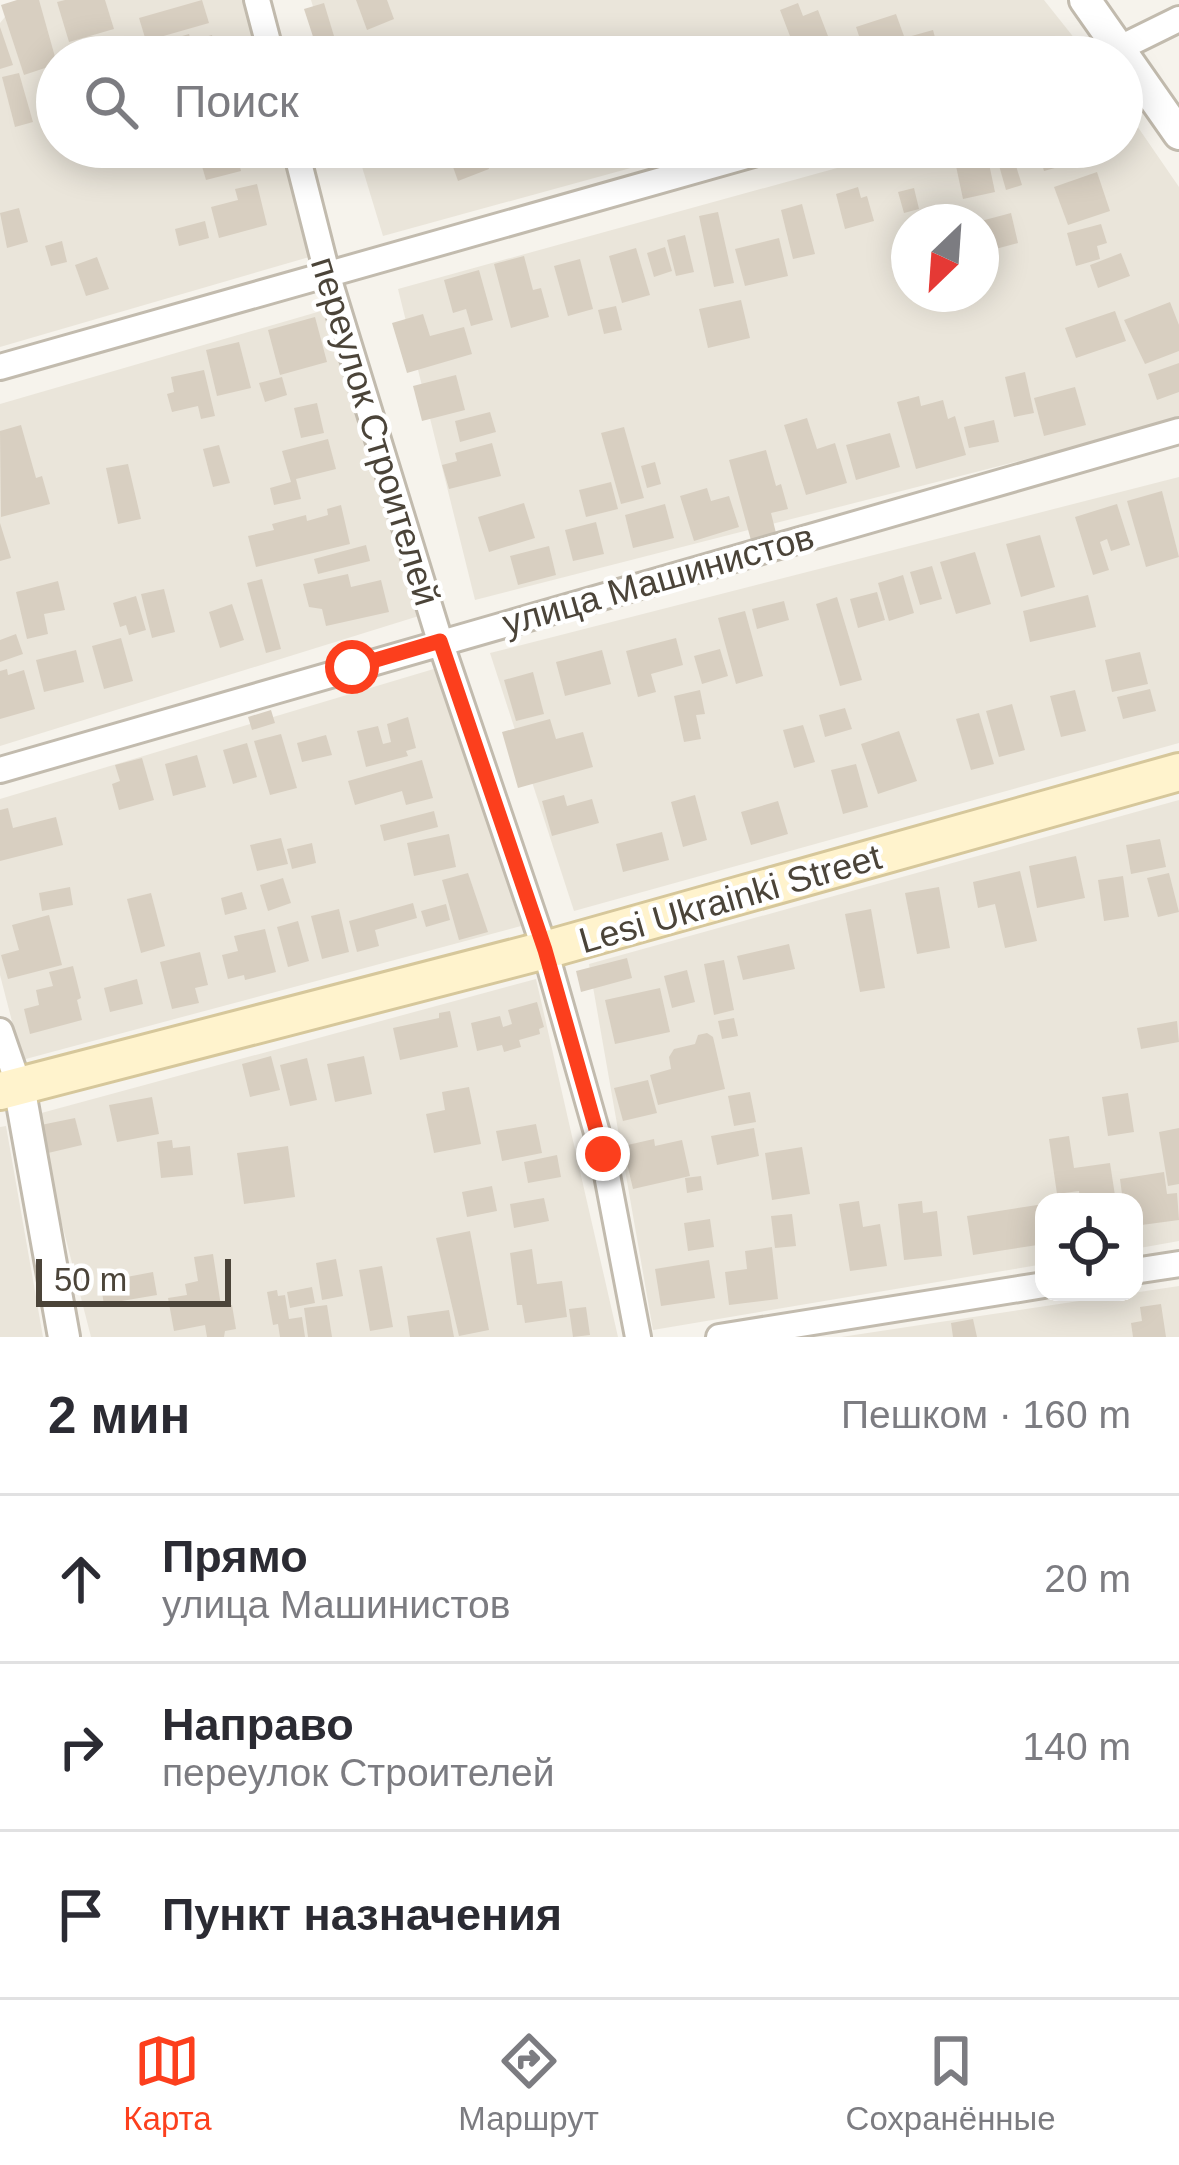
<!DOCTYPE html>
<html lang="ru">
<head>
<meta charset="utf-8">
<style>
  :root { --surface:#fff; --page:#f7f7f7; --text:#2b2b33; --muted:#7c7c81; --line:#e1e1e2; --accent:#fc3f1d }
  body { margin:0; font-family:Arial,sans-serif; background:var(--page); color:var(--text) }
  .controls { position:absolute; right:36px; bottom:36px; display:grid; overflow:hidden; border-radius:24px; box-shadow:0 6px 30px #0003 }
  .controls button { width:108px; height:108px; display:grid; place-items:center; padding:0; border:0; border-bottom:3px solid var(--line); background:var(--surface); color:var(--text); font:60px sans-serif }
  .compass { position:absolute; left:891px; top:204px; width:108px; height:108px; border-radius:50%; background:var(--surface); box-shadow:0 6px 30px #0003; rotate:205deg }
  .scale { position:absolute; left:36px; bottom:30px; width:195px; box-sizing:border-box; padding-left:12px; border:6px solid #4b4439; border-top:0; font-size:33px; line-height:42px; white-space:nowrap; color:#4b4439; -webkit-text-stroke:9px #fff; paint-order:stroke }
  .stop { position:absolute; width:36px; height:36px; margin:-27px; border:9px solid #fc3f1d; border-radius:50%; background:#fff }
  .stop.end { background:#fc3f1d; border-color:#fff; box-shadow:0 3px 12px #0008 }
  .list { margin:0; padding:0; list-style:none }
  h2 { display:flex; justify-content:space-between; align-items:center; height:156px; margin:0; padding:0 48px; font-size:51px }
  h2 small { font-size:39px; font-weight:400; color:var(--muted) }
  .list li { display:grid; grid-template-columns:78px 1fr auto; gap:36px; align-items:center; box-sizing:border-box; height:168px; padding:0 48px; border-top:3px solid var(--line) }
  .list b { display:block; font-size:45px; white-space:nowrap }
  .list p { margin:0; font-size:39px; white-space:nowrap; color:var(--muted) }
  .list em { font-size:39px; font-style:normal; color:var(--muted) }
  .icon { flex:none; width:66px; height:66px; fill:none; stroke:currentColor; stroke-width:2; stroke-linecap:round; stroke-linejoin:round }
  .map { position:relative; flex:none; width:1179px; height:1337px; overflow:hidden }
  .search { position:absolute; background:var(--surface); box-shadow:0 6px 30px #0003; left:36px; right:36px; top:36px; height:132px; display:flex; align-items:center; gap:30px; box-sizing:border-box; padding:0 42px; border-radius:66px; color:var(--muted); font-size:45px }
  .sheet { height:660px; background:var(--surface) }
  nav { display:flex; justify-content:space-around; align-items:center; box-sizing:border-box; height:168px; border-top:3px solid var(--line); background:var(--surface); font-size:33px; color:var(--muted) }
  nav a { display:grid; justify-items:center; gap:6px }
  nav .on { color:var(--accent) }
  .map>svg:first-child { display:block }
  .residential { fill:#eae5da; fill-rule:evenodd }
  .building { fill:#d8cfc1 }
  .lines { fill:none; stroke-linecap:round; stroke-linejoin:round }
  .minor-casing { stroke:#c2bbae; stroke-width:30 }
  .tertiary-casing { stroke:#c2bbae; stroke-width:36 }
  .secondary-casing { stroke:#d6c79b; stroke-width:42 }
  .minor { stroke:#fff; stroke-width:24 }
  .tertiary { stroke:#fff; stroke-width:30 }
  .secondary { stroke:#fff3cd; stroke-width:36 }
  .route { stroke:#fc3f1d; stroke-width:15 }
  .labels { text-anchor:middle; stroke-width:9; stroke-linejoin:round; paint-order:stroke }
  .street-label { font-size:36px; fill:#4b4439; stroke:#fff }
</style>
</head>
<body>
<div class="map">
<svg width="1179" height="1337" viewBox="0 0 1179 1337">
  <rect width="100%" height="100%" fill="#f6f3ec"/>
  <g class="residential">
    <polygon points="19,0 246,0 265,57 57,57 57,147 295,147 330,251 0,347 0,23"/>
    <polygon points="311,0 1044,0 1079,44 1033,57 328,57"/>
    <path d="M1122 104 1179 187V420L475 600 398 289 913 147H1122ZM909 222H981V294H909Z"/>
    <polygon points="356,147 707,147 383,236"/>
    <polygon points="345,304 422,615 0,746 0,404"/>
    <polygon points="1179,477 1179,743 574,911 490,653"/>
    <polygon points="437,668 521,926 22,1060 0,975 0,799"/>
    <polygon points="1179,800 1179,1241 1134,1249 1134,1202 1044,1202 1044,1264 653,1330 589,964"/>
    <polygon points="536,979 618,1337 91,1337 34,1115"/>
    <polygon points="6,1126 43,1337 0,1337 0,1127"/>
    <polygon points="1179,1286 1179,1337 841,1337"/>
  </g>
  <g class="building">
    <polygon points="17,0 39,0 57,64 24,75 1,5"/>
    <polygon points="65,0 105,0 114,29 69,42 57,2"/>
    <polygon points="202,0 209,23 146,41 139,18"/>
    <polygon points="356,0 387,0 394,19 367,30"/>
    <polygon points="324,3 337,46 318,52 304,9"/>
    <polygon points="798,3 803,16 818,10 836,57 798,57 780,10"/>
    <polygon points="896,14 909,50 889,57 866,57 856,27"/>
    <polygon points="0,27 13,65 0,69"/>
    <polygon points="933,30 940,56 913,57 908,37"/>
    <polygon points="189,34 191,41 212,35 218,57 170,57 165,41"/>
    <polygon points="786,38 793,57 771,57 767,44"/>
    <polygon points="126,42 130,57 100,57 98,49"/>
    <polygon points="385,45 389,57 353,57 353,56"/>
    <polygon points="19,73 33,122 15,127 2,77"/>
    <polygon points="235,147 241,171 206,180 197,149"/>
    <polygon points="455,147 481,147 489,169 458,181 447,150"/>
    <polygon points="1037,147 1084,147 1087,159 1044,171"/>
    <polygon points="1011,150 1022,185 1006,190 996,155"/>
    <polygon points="988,159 995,192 963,199 956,166"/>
    <polygon points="1097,172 1110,211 1068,225 1054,187"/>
    <polygon points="257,184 267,225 219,238 211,207 238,200 235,189"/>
    <polygon points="858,187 861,198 867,196 874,221 845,229 836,194"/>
    <polygon points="914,188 919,209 904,213 898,192"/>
    <polygon points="802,204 815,254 793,259 781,210"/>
    <polygon points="19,208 28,242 7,248 0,213"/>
    <polygon points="718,212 734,283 714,287 699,216"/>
    <polygon points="1011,213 1018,243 988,251 981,221"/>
    <polygon points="205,221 209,238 179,246 175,229"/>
    <polygon points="1101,224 1107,243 1097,246 1100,259 1076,266 1067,233"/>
    <polygon points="685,235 694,272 676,276 667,240"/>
    <polygon points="779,238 788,276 745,286 735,249"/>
    <polygon points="62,241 67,262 51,266 45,246"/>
    <polygon points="665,247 672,271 654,277 647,253"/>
    <polygon points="636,248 650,295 622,303 609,256"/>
    <polygon points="1121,253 1130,276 1098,288 1090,265"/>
    <polygon points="524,256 533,290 541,288 549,317 511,328 494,264"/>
    <polygon points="97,257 109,289 86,296 75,265"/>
    <polygon points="580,259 593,309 568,316 554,266"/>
    <polygon points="479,270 493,320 471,326 466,309 453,313 444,280"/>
    <polygon points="741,300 750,338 708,348 699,309"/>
    <polygon points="1170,302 1179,325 1179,351 1145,364 1124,320"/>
    <polygon points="616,306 622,330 604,334 598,310"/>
    <polygon points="1115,311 1126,341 1076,358 1065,328"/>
    <polygon points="423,314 430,336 464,327 472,354 407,373 392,323"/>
    <polygon points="315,317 327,362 280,375 268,330"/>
    <polygon points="239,342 251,388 217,396 206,350"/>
    <polygon points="1179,363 1179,392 1157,400 1148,374"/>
    <polygon points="204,370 215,416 201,419 198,406 172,412 167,394 174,392 171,377"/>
    <polygon points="1025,372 1034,413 1014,417 1005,377"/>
    <polygon points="456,375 465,410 422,421 413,386"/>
    <polygon points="282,377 287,395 265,402 259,383"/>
    <polygon points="1075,387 1086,425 1044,436 1034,398"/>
    <polygon points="919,396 921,406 943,400 948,419 955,416 966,455 916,469 897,402"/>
    <polygon points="317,403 324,433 301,438 294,408"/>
    <polygon points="490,412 496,432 460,442 455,421"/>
    <polygon points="807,418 817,449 835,443 847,483 806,495 784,425"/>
    <polygon points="994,420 999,442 969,448 964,427"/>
    <polygon points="21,425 36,478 42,476 50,504 1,517 0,431"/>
    <polygon points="624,427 644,498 621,504 601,433"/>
    <polygon points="890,433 900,467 856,480 846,445"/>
    <polygon points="328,439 336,469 296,479 301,499 274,505 270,488 291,482 282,451"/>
    <polygon points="492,443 501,476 449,489 442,465 457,461 455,453"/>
    <polygon points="219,445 230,483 213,487 203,449"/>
    <polygon points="766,450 776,486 781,484 788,509 771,513 777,537 752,544 729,460"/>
    <polygon points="655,462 661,484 647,488 641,466"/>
    <polygon points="128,464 141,519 118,524 106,468"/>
    <polygon points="611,482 618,509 586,517 579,490"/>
    <polygon points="707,488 711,501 729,496 739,527 694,541 680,496"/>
    <polygon points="1162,491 1179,557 1146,567 1127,501"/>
    <polygon points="524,503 535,538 489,552 478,517"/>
    <polygon points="665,504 674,538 633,548 625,515"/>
    <polygon points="1117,504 1130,545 1111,551 1107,539 1100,542 1109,570 1093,575 1075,517"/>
    <polygon points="341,505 350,544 256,567 248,536 274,530 272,524 306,515 307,521 328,515 327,509"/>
    <polygon points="596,522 604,554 573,561 565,530"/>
    <polygon points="0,523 11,558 0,561"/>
    <polygon points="1040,535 1055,587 1021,597 1006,544"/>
    <polygon points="366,545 370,561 318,574 314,559"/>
    <polygon points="549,546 556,575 518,585 510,556"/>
    <polygon points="975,552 991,604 956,614 940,562"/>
    <polygon points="932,566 942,599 920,605 910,572"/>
    <polygon points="348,574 351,587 381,580 389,612 326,626 322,609 309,607 303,584"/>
    <polygon points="903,575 914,613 889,621 878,583"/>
    <polygon points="262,579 281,649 266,653 247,583"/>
    <polygon points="58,581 65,610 44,614 48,634 27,639 16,592"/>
    <polygon points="164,589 175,632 152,638 141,594"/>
    <polygon points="877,592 885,620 858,628 850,599"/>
    <polygon points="1088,595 1096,627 1030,642 1023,611"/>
    <polygon points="136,596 146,630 129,635 126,625 120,627 113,603"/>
    <polygon points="837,597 862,680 840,686 816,604"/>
    <polygon points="784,601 789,620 757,629 752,609"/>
    <polygon points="232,604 244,640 220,648 209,612"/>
    <polygon points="745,611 763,676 736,684 718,618"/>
    <polygon points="16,634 23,654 0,662 0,640"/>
    <polygon points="121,638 133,681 104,689 92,646"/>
    <polygon points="676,638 683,665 651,674 656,692 638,697 626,651"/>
    <polygon points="720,649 728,676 702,684 694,656"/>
    <polygon points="76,650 84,682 44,692 36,660"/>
    <polygon points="602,650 611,684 565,696 556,662"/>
    <polygon points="1140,652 1148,684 1112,692 1105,660"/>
    <polygon points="7,669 8,675 24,670 35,709 0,719 0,671"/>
    <polygon points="533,672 544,714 516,721 504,680"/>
    <polygon points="1150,689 1156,711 1123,719 1117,697"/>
    <polygon points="700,690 705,714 696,715 701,739 684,742 674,696"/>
    <polygon points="1075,690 1086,731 1061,737 1050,696"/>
    <polygon points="1012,704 1025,750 999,757 986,711"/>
    <polygon points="845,708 852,729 825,737 819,715"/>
    <polygon points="271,710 275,723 252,730 248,717"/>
    <polygon points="979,713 994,764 971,770 956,719"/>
    <polygon points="408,717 416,748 406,751 408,756 366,767 357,731 378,726 383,744 391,742 387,724"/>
    <polygon points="550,719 556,739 583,732 593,767 518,788 502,732"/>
    <polygon points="803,725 815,762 794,768 783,730"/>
    <polygon points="899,731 917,781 878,794 861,744"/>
    <polygon points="281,734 297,788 270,795 254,741"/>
    <polygon points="326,735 332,755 302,762 297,743"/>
    <polygon points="247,743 257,777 233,784 223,750"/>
    <polygon points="197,755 206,787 173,796 165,764"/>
    <polygon points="142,758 154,800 119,810 112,784 120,781 115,765"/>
    <polygon points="422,760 433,798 406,805 402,791 355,805 348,781"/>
    <polygon points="856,764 868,807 843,814 831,770"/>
    <polygon points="564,795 567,806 592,799 599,823 552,836 542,801"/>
    <polygon points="695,795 707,840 683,847 671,802"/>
    <polygon points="778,801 788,834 751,845 741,812"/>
    <polygon points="8,808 13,828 56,817 63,845 0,861 0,810"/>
    <polygon points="434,811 438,827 384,841 380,825"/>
    <polygon points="662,832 669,860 623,872 616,844"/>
    <polygon points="449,834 456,867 414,876 407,843"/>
    <polygon points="281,838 288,864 257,871 250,845"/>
    <polygon points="1160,839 1166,867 1131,874 1126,845"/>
    <polygon points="312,843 316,863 292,869 287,849"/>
    <polygon points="1076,856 1085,898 1037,908 1029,866"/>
    <polygon points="1020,871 1037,941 1005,948 995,904 978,908 973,882"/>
    <polygon points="468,873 488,932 459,940 442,880"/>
    <polygon points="1169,873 1179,912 1158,917 1147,878"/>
    <polygon points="1123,876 1129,917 1104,921 1098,880"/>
    <polygon points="283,878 291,903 268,911 260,885"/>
    <polygon points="70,887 73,905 42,911 39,893"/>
    <polygon points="939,887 950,948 917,954 905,893"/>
    <polygon points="242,892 247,909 225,915 221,898"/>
    <polygon points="151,893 165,946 141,953 127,899"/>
    <polygon points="413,903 417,918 375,930 379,946 357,952 349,921"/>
    <polygon points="446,904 450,920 426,927 421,911"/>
    <polygon points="339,909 349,952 322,959 311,916"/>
    <polygon points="871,909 885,988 860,992 845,914"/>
    <polygon points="49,915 62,965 8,979 1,955 19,950 12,925"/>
    <polygon points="298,921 309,961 288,967 277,927"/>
    <polygon points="265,929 276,972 245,980 244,975 228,979 222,955 238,951 234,936"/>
    <polygon points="789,944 795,969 743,980 737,956"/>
    <polygon points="200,952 208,985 195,988 199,1003 172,1009 160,962"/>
    <polygon points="627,958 632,978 581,992 576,971"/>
    <polygon points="724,960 734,1010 714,1015 704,964"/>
    <polygon points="73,966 81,998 77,1000 82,1020 30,1034 24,1009 39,1005 36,990 53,986 49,972"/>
    <polygon points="687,970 695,1002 672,1008 664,976"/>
    <polygon points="137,979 143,1004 110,1012 104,988"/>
    <polygon points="660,988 670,1032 615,1044 605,1000"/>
    <polygon points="537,1002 544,1027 539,1029 540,1034 519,1040 521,1047 504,1052 502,1045 477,1051 471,1023 500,1016 503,1027 512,1024 508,1010"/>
    <polygon points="450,1011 458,1047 400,1060 393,1028 439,1018 439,1013"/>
    <polygon points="734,1018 738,1036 722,1039 718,1021"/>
    <polygon points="1177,1021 1179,1042 1141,1049 1137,1028"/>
    <polygon points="707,1033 713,1037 725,1089 658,1105 650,1075 671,1069 669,1057 674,1049 695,1044 698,1035"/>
    <polygon points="271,1056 280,1090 250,1097 242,1064"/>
    <polygon points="364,1056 372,1094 335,1102 327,1064"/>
    <polygon points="307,1058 317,1100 290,1106 280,1065"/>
    <polygon points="648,1080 657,1113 623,1121 614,1088"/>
    <polygon points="469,1087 481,1144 434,1153 426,1114 445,1110 442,1092"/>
    <polygon points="750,1092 756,1122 734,1126 728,1096"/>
    <polygon points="1128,1093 1134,1132 1108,1136 1102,1097"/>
    <polygon points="152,1097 159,1134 117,1142 109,1105"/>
    <polygon points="75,1118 82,1145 48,1153 41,1125"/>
    <polygon points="536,1124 542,1153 502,1161 496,1131"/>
    <polygon points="754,1128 759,1156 717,1165 711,1136"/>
    <polygon points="1179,1128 1179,1184 1168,1186 1159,1132"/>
    <polygon points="1069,1136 1074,1168 1110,1163 1116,1202 1080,1202 1079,1191 1057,1194 1049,1139"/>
    <polygon points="654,1139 655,1146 682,1140 690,1176 633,1189 623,1146"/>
    <polygon points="172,1140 173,1148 190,1146 193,1175 161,1178 157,1142"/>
    <polygon points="288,1146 295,1197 244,1204 237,1153"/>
    <polygon points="802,1147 810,1194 772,1200 765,1153"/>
    <polygon points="557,1155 561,1177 528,1183 524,1162"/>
    <polygon points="1164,1172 1167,1194 1177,1193 1179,1220 1134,1226 1134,1202 1123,1202 1120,1179"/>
    <polygon points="701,1176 703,1190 687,1193 685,1178"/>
    <polygon points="492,1186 497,1211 467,1217 462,1192"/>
    <polygon points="544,1198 549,1221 514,1228 510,1204"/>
    <polygon points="859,1201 863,1227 880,1224 887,1266 850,1271 839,1204"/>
    <polygon points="922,1201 923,1213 937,1211 942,1256 904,1260 898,1204"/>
    <polygon points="1044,1204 1044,1244 973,1255 967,1216"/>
    <polygon points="792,1214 796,1246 775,1248 771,1216"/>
    <polygon points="710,1219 714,1247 688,1251 684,1223"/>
    <polygon points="470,1231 489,1330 459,1336 436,1238"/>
    <polygon points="772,1247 778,1299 729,1305 725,1272 747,1269 745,1251"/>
    <polygon points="532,1249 537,1284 562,1281 567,1317 525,1323 522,1305 517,1305 510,1253"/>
    <polygon points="213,1254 221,1306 232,1305 236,1329 225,1331 224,1337 207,1337 205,1325 174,1331 168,1298 187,1295 185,1284 198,1281 194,1257"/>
    <polygon points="336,1259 343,1296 322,1300 316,1263"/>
    <polygon points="709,1260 715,1298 661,1306 655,1269"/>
    <polygon points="382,1266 393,1327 370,1331 359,1270"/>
    <polygon points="153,1272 157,1295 104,1304 100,1282"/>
    <polygon points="312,1287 315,1303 290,1308 287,1292"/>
    <polygon points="277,1290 278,1296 285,1295 289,1319 302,1317 305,1337 280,1337 278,1324 273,1325 267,1292"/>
    <polygon points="1161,1304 1166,1337 1133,1337 1131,1323 1142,1321 1140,1307"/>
    <polygon points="327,1305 332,1337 308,1337 304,1308"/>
    <polygon points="586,1307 590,1335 573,1337 569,1309"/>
    <polygon points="449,1310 454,1337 410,1337 407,1316"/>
    <polygon points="973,1319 977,1337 953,1337 951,1323"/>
  </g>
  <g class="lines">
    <defs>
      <g id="minor">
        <polyline points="257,0 272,57"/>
        <polyline points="1089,57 1120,48 1179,19"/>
        <polyline points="295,147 328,277 440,641 545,950 603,1154 638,1337"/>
        <polyline points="0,367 778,147"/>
        <polyline points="0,770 1179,431"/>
        <polyline points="0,1031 19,1086"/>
        <polyline points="1134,1271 1179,1264"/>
        <polyline points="719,1337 1044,1285"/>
      </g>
      <g id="tertiary">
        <polyline points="1085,0 1179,134"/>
        <polyline points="19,1086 64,1337"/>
      </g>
      <polyline id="secondary" points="0,1091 545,950 1179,772"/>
    </defs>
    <use href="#minor" class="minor-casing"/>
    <use href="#tertiary" class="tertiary-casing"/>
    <use href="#secondary" class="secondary-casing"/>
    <use href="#minor" class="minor"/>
    <use href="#tertiary" class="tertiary"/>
    <use href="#secondary" class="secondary"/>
  </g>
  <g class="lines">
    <polyline class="route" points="352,667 440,641 545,950 603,1154"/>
  </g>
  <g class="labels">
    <g class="street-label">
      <text transform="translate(376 431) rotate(73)" y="13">переулок Строителей</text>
      <text transform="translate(658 579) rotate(-16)" y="13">улица Машинистов</text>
      <text transform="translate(730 898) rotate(-16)" y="13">Lesi Ukrainki Street</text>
    </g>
  </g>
</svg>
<div class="controls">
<button><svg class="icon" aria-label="locate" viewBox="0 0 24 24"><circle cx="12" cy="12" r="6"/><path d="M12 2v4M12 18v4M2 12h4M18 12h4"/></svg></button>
</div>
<svg class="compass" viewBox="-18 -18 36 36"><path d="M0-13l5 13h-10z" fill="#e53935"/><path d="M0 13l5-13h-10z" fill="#7c7c81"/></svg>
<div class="scale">50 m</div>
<div class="stop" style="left:352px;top:667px"></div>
<div class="stop end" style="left:603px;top:1154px"></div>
<div class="search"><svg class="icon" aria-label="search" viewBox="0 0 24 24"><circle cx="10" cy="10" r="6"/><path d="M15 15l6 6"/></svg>Поиск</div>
</div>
<section class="sheet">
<h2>2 мин<small>Пешком · 160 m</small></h2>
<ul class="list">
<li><svg class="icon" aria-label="ahead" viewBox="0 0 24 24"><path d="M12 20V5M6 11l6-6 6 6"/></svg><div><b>Прямо</b><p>улица Машинистов</p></div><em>20 m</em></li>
<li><svg class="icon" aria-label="right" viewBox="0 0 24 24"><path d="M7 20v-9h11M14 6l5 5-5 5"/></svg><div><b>Направо</b><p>переулок Строителей</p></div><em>140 m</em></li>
<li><svg class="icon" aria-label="arrive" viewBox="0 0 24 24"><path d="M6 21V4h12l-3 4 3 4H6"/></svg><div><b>Пункт назначения</b></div></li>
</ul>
</section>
<nav>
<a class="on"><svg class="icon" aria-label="map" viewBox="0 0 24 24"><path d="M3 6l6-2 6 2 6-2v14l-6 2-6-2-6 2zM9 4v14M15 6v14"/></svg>Карта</a>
<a><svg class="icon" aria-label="directions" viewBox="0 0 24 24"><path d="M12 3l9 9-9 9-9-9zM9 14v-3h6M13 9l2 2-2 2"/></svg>Маршрут</a>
<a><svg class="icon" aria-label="saved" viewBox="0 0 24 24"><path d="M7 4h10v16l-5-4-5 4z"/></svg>Сохранённые</a>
</nav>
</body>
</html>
